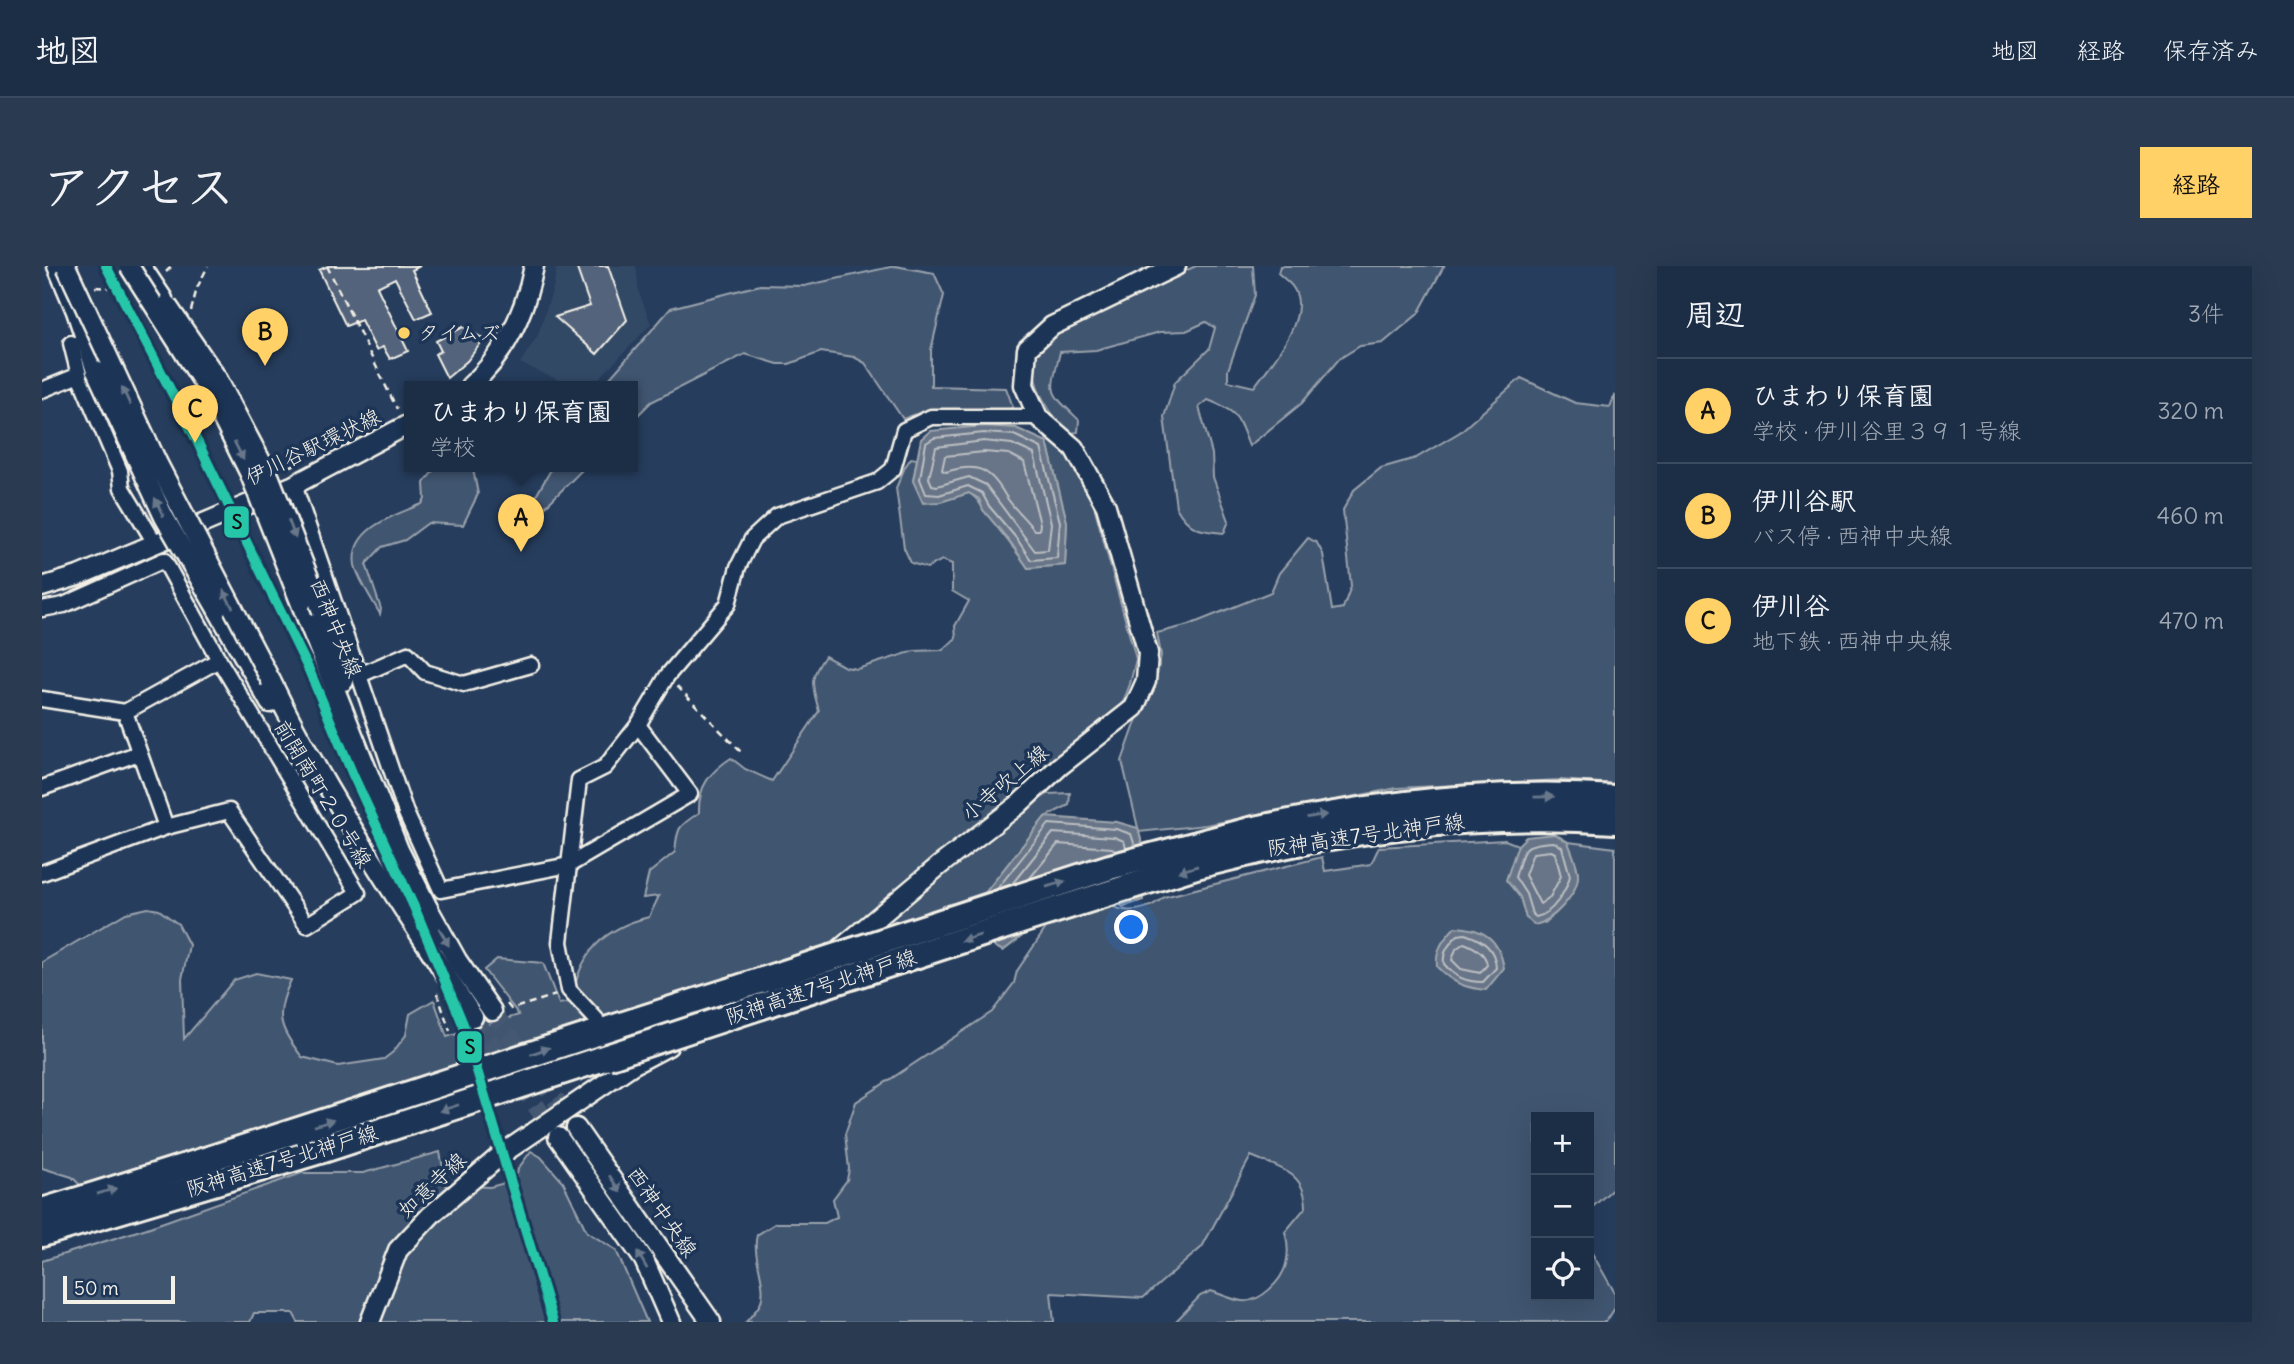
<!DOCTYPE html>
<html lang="ja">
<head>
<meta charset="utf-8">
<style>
  :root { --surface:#1c2e46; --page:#293a51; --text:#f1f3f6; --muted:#a0a8b3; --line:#3a4a5f; --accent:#ffd166 }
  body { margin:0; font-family:Delius,"Klee One",sans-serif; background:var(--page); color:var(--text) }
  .controls { position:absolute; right:21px; bottom:21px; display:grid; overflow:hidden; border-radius:0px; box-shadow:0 7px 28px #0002 }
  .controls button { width:63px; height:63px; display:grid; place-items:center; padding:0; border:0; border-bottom:2px solid var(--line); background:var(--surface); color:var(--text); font:35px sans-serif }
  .scale { position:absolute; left:21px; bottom:18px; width:112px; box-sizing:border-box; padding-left:7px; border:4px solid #f4f1e8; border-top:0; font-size:19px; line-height:24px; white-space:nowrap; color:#f4f1e8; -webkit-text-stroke:5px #1d3557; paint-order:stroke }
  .you { position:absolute; left:1090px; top:662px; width:24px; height:24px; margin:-18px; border:5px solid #fff; border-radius:50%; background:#1a73e8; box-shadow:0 0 0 10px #1a73e833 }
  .badge { display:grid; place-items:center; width:46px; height:46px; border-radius:50%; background:var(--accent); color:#111; font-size:23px; font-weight:700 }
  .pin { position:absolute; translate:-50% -58px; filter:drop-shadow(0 2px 4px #0008) }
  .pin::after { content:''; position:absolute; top:37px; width:24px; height:21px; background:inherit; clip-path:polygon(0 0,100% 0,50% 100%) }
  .popup { position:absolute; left:362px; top:115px; width:234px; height:91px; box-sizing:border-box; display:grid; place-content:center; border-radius:0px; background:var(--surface); filter:drop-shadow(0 2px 5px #0005); font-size:23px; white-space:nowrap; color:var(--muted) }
  .popup b { font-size:26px; color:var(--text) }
  .popup::after { content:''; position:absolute; left:50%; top:100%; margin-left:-14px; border:14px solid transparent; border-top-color:var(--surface) }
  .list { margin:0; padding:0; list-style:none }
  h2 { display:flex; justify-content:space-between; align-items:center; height:91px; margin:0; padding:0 28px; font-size:30px }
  h2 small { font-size:23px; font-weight:400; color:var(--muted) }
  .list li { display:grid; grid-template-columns:46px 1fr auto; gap:21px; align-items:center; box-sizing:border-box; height:105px; padding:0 28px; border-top:2px solid var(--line) }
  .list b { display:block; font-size:26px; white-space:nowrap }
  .list p { margin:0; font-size:23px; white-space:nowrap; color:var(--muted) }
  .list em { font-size:23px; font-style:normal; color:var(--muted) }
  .icon { flex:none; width:38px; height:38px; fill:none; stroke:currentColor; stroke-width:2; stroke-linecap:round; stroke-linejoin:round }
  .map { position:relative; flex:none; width:1573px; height:1056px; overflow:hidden; border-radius:0px }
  header { display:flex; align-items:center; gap:42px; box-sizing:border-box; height:98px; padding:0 35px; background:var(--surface); border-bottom:2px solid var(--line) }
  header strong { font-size:33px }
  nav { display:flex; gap:38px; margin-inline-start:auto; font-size:24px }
  .intro { display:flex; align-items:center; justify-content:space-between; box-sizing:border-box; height:168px; padding:0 42px }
  h1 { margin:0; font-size:49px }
  .button { padding:18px 32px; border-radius:0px; background:var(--accent); color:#111; font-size:24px; font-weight:700 }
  main { display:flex; gap:42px; padding:0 42px }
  aside { flex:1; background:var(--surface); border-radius:0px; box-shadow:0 7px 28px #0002 }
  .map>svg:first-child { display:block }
  .built { fill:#334966 }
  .green { fill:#40546f; stroke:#9aa2ac; stroke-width:2 }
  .water { fill:#677588; stroke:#9fa7ae; stroke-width:2 }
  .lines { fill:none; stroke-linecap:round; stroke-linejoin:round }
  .shore { stroke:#bcbfc2; stroke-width:2 }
  .building { fill:#52647b; stroke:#f4f1e8; stroke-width:2 }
  .tertiary-tunnel { stroke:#455872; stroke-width:18; stroke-dasharray:18 9; stroke-linecap:butt }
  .minor-casing { stroke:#f4f1e8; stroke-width:19 }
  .tertiary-casing { stroke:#f4f1e8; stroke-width:23 }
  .motorway-casing { stroke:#f4f1e8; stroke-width:30 }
  .path { stroke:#f4f1e8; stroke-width:2.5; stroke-dasharray:7 5; stroke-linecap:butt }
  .minor { stroke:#1d3557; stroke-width:14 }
  .tertiary { stroke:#1d3557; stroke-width:18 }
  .motorway { stroke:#1d3557; stroke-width:24 }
  .tertiary-bridge-casing { stroke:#f4f1e8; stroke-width:23; stroke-linecap:butt }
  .motorway-bridge-casing { stroke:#f4f1e8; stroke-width:30; stroke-linecap:butt }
  .tertiary-bridge { stroke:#1d3557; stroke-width:18 }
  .motorway-bridge { stroke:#1d3557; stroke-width:24 }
  .metro-1-casing { stroke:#1d3557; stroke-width:16 }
  .metro-1 { stroke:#26c6a9; stroke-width:10 }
  .oneway { fill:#68778a }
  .poi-dot { fill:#ffd166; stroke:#1d3557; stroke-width:2.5 }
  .labels { text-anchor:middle; stroke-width:7; stroke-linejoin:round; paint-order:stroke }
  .poi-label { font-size:21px; fill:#f4f1e8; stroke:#1d3557; text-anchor:start }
  .street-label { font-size:21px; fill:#f4f1e8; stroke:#1d3557 }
  .line-badge { stroke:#1d3557; stroke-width:2.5 }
  .pale-badge-label { font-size:19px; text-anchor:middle; font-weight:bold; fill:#111 }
</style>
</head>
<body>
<header>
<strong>地図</strong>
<nav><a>地図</a><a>経路</a><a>保存済み</a></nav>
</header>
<div class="intro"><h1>アクセス</h1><a class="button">経路</a></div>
<main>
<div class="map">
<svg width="1573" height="1056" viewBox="0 0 1573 1056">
  <rect width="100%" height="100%" fill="#263d5d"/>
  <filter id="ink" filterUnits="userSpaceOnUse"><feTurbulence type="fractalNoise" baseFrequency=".0143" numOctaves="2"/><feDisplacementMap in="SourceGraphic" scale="14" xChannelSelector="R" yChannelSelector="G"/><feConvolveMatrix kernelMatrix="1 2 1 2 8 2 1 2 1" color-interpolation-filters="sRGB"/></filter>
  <g filter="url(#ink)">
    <polygon class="built" points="515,0 594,0 597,27 609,58 550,120 530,120 478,97 496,69 512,19"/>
    <g class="green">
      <polygon points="853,0 892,7 902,29 889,84 889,120 964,122 971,141 962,146 882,145 861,153 823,97 812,91 779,86 747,98 736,98 703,88 609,136 591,154 591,120 561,120 629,42 718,19 762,20"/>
      <path d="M1154 0H1211L1213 29 1186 104V115L1212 121C1228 99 1269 52 1252 23 1249 17 1241 12 1236 7L1238 0H1402L1376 48 1341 77 1318 80 1297 93 1260 137 1207 180C1195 150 1197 146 1166 134L1157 141 1170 188 1171 211 1187 255 1182 267C1158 265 1147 264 1134 241L1122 151 1133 116 1167 83 1173 62 1164 56 1144 65 1118 66 1054 84 1018 86C1008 129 1005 123 1037 154L1036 166 1025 168C1006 143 982 114 997 82 999 76 1007 69 1011 64Z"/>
      <polygon points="1479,112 1533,137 1568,141 1573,129 1573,518 1518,514 1355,522 1164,559 1097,566 1080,495 1095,453 1112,424 1119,389 1115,367 1147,359 1229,326 1237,307 1266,272 1275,277 1281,288 1290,344 1301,342 1309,320 1301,244 1312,224 1339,202 1374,192 1418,166"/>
      <path d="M1003 168 1029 192 1051 236 1094 393 1088 418 1079 442 801 674 499 774 38 919 30 911 0 902V696L84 647 106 642 117 644 136 658 147 679 140 713 142 773 192 714 214 707 249 714C232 750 237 761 260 791L296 800 342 793 351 786 364 769 368 748 392 734 405 771 477 749 442 704 455 693 501 697 517 738 530 736C536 688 561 662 607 651L617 630 601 632 607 607 633 586C635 562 636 560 657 547 656 520 668 506 689 492L703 503 730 515 777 445C770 418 766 414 783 390L803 401 815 403 872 385 901 384 914 372 913 360 927 335 910 325V298L900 294 885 302 869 297 862 282 854 222 863 201 869 192 875 193 871 215 898 236 927 227C938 234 937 238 945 248 959 266 973 283 986 302L1023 299 1025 256Z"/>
      <path d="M400 200H428L431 203 436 228 421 259 386 257 363 274 340 281 324 298 339 343 338 348C331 335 316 313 313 299 307 262 354 249 380 238L383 233 382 217 392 204Z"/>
      <polygon points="511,200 544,200 494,250 486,244"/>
      <polygon points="1028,527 1027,539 1003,551 944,626 837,663 965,553 1006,528"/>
      <path d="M1463 574 1476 579 1465 614 1478 631 1484 652 1503 657C1516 645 1535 628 1536 609 1536 599 1529 586 1526 576L1573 582V921L1547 944V851H1494V1030H1547V982L1573 1027V1042L1564 1056H1133L1158 1030 1169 1025C1179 1028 1190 1034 1200 1035 1218 1037 1240 1015 1244 998 1247 987 1246 977 1243 966L1264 941C1263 905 1237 902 1209 890L1160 981 1101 1032 1009 1027 1012 1056H704C709 1050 715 1044 718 1038 727 1019 709 991 715 969L734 957H783L795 951 791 933 805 914 807 903 803 868 814 836 950 746 972 717 975 705 1004 662 1070 640C1087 649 1109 643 1122 631L1280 591 1283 605 1329 598 1337 581Z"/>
      <polygon points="489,885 499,891 521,916 545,966 574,984 605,1056 256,1056 251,1047 212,1047 208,1056 0,1056 0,995 105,962 260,907 321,907 398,886 404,919 448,921 474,914 476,903"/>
    </g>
    <g class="water">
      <polygon points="942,160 974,162 1005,176 1025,256 1023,299 986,302 969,277 941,244 937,233 927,227 898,236 881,237 871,215 879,173 888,165"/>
      <polygon points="1003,551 1075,556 1096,562 1100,577 1101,634 1081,641 1064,629 1006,650 961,685 916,661"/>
      <path d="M1513 568 1526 576C1529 585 1536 599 1536 609 1536 629 1510 655 1493 659L1484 652 1478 631 1464 614 1476 579 1484 571Z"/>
      <path d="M1413 661C1442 662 1457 673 1462 702L1444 724C1422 722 1411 717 1395 701 1393 683 1402 673 1413 661Z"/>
    </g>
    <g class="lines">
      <g class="shore">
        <polygon points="942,167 972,169 999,182 1018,256 1015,292 989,294 975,273 947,240 940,227 926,220 897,229 884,228 878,213 884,177 892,172"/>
        <polygon points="942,175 970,178 992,188 1009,257 1006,284 993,285 944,219 927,211 895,220 890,219 887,212 894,181"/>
        <path d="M942 186 967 188 982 196 998 258 997 264H992C983 252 971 242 963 229 947 201 934 197 904 206L900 204 903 190Z"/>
        <path d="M1512 576 1520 581 1528 610C1524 625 1511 648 1494 651L1490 648 1484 628 1473 611C1483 581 1478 578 1512 576Z"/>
        <polygon points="1509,585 1513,587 1519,610 1508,631 1498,638 1483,609 1491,587"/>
        <polyline points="988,612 1016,578 1070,582 1074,585"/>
        <polyline points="970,618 1011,567 1072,571 1082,575 1084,582"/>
        <polyline points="955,623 1007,558 1074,563 1089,568 1093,580"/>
        <path d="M1423 668C1441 674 1453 682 1454 702L1441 716C1423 716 1413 711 1402 698 1400 686 1408 677 1416 669Z"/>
        <path d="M1422 677C1433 681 1444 687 1445 699L1438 707 1419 703 1410 694 1414 683Z"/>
      </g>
    </g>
    <g class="building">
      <polygon points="286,0 378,0 370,4 390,46 374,53 353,12 335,21 366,85 348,93 341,81 334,84 319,54 304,60 277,4"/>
      <polygon points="534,0 566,0 585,54 555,88 513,51 548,40"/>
      <polygon points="421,61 442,73 425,95 405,112 393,88 399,85 394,75"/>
    </g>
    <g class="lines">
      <g class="tertiary-tunnel">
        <polyline points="450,745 534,862"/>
        <polyline points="431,751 514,868"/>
      </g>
      <defs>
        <g id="minor">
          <polyline points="29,77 37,109"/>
          <polyline points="0,124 37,109 78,205 80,222 113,277"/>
          <polyline points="252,219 364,547 399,624 527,599 648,528 596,459"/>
          <polyline points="0,343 22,339 122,294 177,394 316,627 265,659 187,545 124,561 0,607"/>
          <polyline points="318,409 366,388 383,406 422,418 489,399"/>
          <polyline points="0,433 83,446 177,394"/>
          <polyline points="83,446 124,561"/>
          <polyline points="0,522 97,487"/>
          <polyline points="554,753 527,724 518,676 537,514 563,501 596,459 625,410 686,338 696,301 710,273 735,250 835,216 851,203 862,164 889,151 996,151"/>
        </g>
        <g id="tertiary">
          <polyline points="15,0 34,45 54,105"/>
          <polyline points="99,0 121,33"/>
          <path d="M428 120C464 88 483 47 492 0"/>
          <polyline points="0,321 36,310 252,219 367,158"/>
          <polyline points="259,338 357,584 386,642 415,694 450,745"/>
          <polyline points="175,343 228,437"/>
          <polyline points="280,345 302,415"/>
          <path d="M229 415C286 533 361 641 431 751"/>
          <polyline points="797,684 898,599 976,539 1018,500 1092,442 1104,415 1106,387 1064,240 1032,182 996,151 982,119 985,83 1010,60 1134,0"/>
          <polyline points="534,862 669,1056"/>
          <polyline points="516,871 602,994 629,1056"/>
          <polyline points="328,1056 356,984 389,949 460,888 590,799 626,780"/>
        </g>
        <g id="motorway">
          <path d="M1208 564C1326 539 1452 523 1573 532"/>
          <path d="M1212 586C1330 560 1452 546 1573 555"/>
          <path d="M0 945C232 875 461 795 693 723"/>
          <polyline points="0,968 281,884 565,791"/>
        </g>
      </defs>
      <use href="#minor" class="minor-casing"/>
      <use href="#tertiary" class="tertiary-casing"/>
      <use href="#motorway" class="motorway-casing"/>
      <g class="path">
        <polyline points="285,0 355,143"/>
        <polyline points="124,6 130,0"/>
        <polyline points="53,21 81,23"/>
        <polyline points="71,22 80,40"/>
        <polyline points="149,45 155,22 166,0"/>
        <polyline points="237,193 250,200 304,170"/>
        <polyline points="635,420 701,488"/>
        <polyline points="395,727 408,765"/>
        <polyline points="465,738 469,743 514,729"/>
      </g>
      <use href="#minor" class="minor"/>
      <use href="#tertiary" class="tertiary"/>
      <use href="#motorway" class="motorway"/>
      <defs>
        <g id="tertiary-bridge">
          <polyline points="24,0 116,198 229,415"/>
          <polyline points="87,0 166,124 207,206 259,338"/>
          <polyline points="125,39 175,112 228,212 280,345"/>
          <polyline points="54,105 122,251 175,343"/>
        </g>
        <g id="motorway-bridge">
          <polyline points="693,723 1068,601 1208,564"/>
          <polyline points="565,791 982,654 1154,600 1212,586"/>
        </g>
      </defs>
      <use href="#tertiary-bridge" class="tertiary-bridge-casing"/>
      <use href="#motorway-bridge" class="motorway-bridge-casing"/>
      <use href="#tertiary-bridge" class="tertiary-bridge"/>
      <use href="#motorway-bridge" class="motorway-bridge"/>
      <defs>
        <polyline id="metro-1" points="64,0 155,175 267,404 311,509 373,643 421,758 511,1056"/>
      </defs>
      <use href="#metro-1" class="metro-1-casing"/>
      <use href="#metro-1" class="metro-1"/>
    </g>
    <defs><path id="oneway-solid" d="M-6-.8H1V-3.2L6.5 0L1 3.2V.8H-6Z" transform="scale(1.75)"/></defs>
    <g class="oneway">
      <use href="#oneway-solid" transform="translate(84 130) rotate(-115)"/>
      <use href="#oneway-solid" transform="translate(197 185) rotate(63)"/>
      <use href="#oneway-solid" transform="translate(117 241) rotate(-115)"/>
      <use href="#oneway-solid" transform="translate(250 263) rotate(69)"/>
      <use href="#oneway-solid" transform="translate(186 333) rotate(-118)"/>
      <use href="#oneway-solid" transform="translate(1502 531) rotate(-1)"/>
      <use href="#oneway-solid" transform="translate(1275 550) rotate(-9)"/>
      <use href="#oneway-solid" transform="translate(1146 603) rotate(163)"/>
      <use href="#oneway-solid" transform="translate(1014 618) rotate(-17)"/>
      <use href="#oneway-solid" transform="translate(402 671) rotate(61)"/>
      <use href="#oneway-solid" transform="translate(929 672) rotate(162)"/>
      <use href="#oneway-solid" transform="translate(498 785) rotate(-19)"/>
      <use href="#oneway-solid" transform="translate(407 842) rotate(162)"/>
      <use href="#oneway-solid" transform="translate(282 857) rotate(-18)"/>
      <use href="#oneway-solid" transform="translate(573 918) rotate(56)"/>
      <use href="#oneway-solid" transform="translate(65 925) rotate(-17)"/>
      <use href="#oneway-solid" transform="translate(600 994) rotate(-120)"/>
    </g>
  </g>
  <circle class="poi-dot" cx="362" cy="67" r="7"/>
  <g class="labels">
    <g class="poi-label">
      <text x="376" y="74">タイムズ</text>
    </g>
    <g class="street-label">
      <text transform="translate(271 181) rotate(-26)" y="7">伊川谷駅環状線</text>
      <text transform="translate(294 362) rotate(68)" y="7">西神中央線</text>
      <text transform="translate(963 517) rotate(-40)" y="7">小寺吹上線</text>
      <text transform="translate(281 528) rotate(59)" y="7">前開南町２０号線</text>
      <text transform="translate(1324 569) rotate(-8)" y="7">阪神高速7号北神戸線</text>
      <text transform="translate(779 721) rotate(-18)" y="7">阪神高速7号北神戸線</text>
      <text transform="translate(240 895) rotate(-17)" y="7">阪神高速7号北神戸線</text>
      <text transform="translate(390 919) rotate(-43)" y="7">如意寺線</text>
      <text transform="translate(620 946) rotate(55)" y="7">西神中央線</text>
    </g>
  </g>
  <g class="line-badge">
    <rect x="181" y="239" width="27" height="34" rx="7" fill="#26c6a9"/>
    <rect x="414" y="764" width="27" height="34" rx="7" fill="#26c6a9"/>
  </g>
  <g class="pale-badge-label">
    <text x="195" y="263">S</text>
    <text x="428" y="788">S</text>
  </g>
</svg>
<div class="controls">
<button>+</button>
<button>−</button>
<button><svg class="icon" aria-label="locate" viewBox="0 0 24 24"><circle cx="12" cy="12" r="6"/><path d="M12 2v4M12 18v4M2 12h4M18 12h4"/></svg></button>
</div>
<div class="scale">50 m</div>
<div class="you"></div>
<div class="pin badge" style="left:479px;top:286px">A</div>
<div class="popup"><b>ひまわり保育園</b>学校</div>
<div class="pin badge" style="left:223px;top:100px">B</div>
<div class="pin badge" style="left:153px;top:177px">C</div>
</div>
<aside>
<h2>周辺<small>3件</small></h2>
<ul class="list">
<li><span class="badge">A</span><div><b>ひまわり保育園</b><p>学校 · 伊川谷里３９１号線</p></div><em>320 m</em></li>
<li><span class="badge">B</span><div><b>伊川谷駅</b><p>バス停 · 西神中央線</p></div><em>460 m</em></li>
<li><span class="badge">C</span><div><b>伊川谷</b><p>地下鉄 · 西神中央線</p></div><em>470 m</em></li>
</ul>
</aside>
</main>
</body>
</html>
